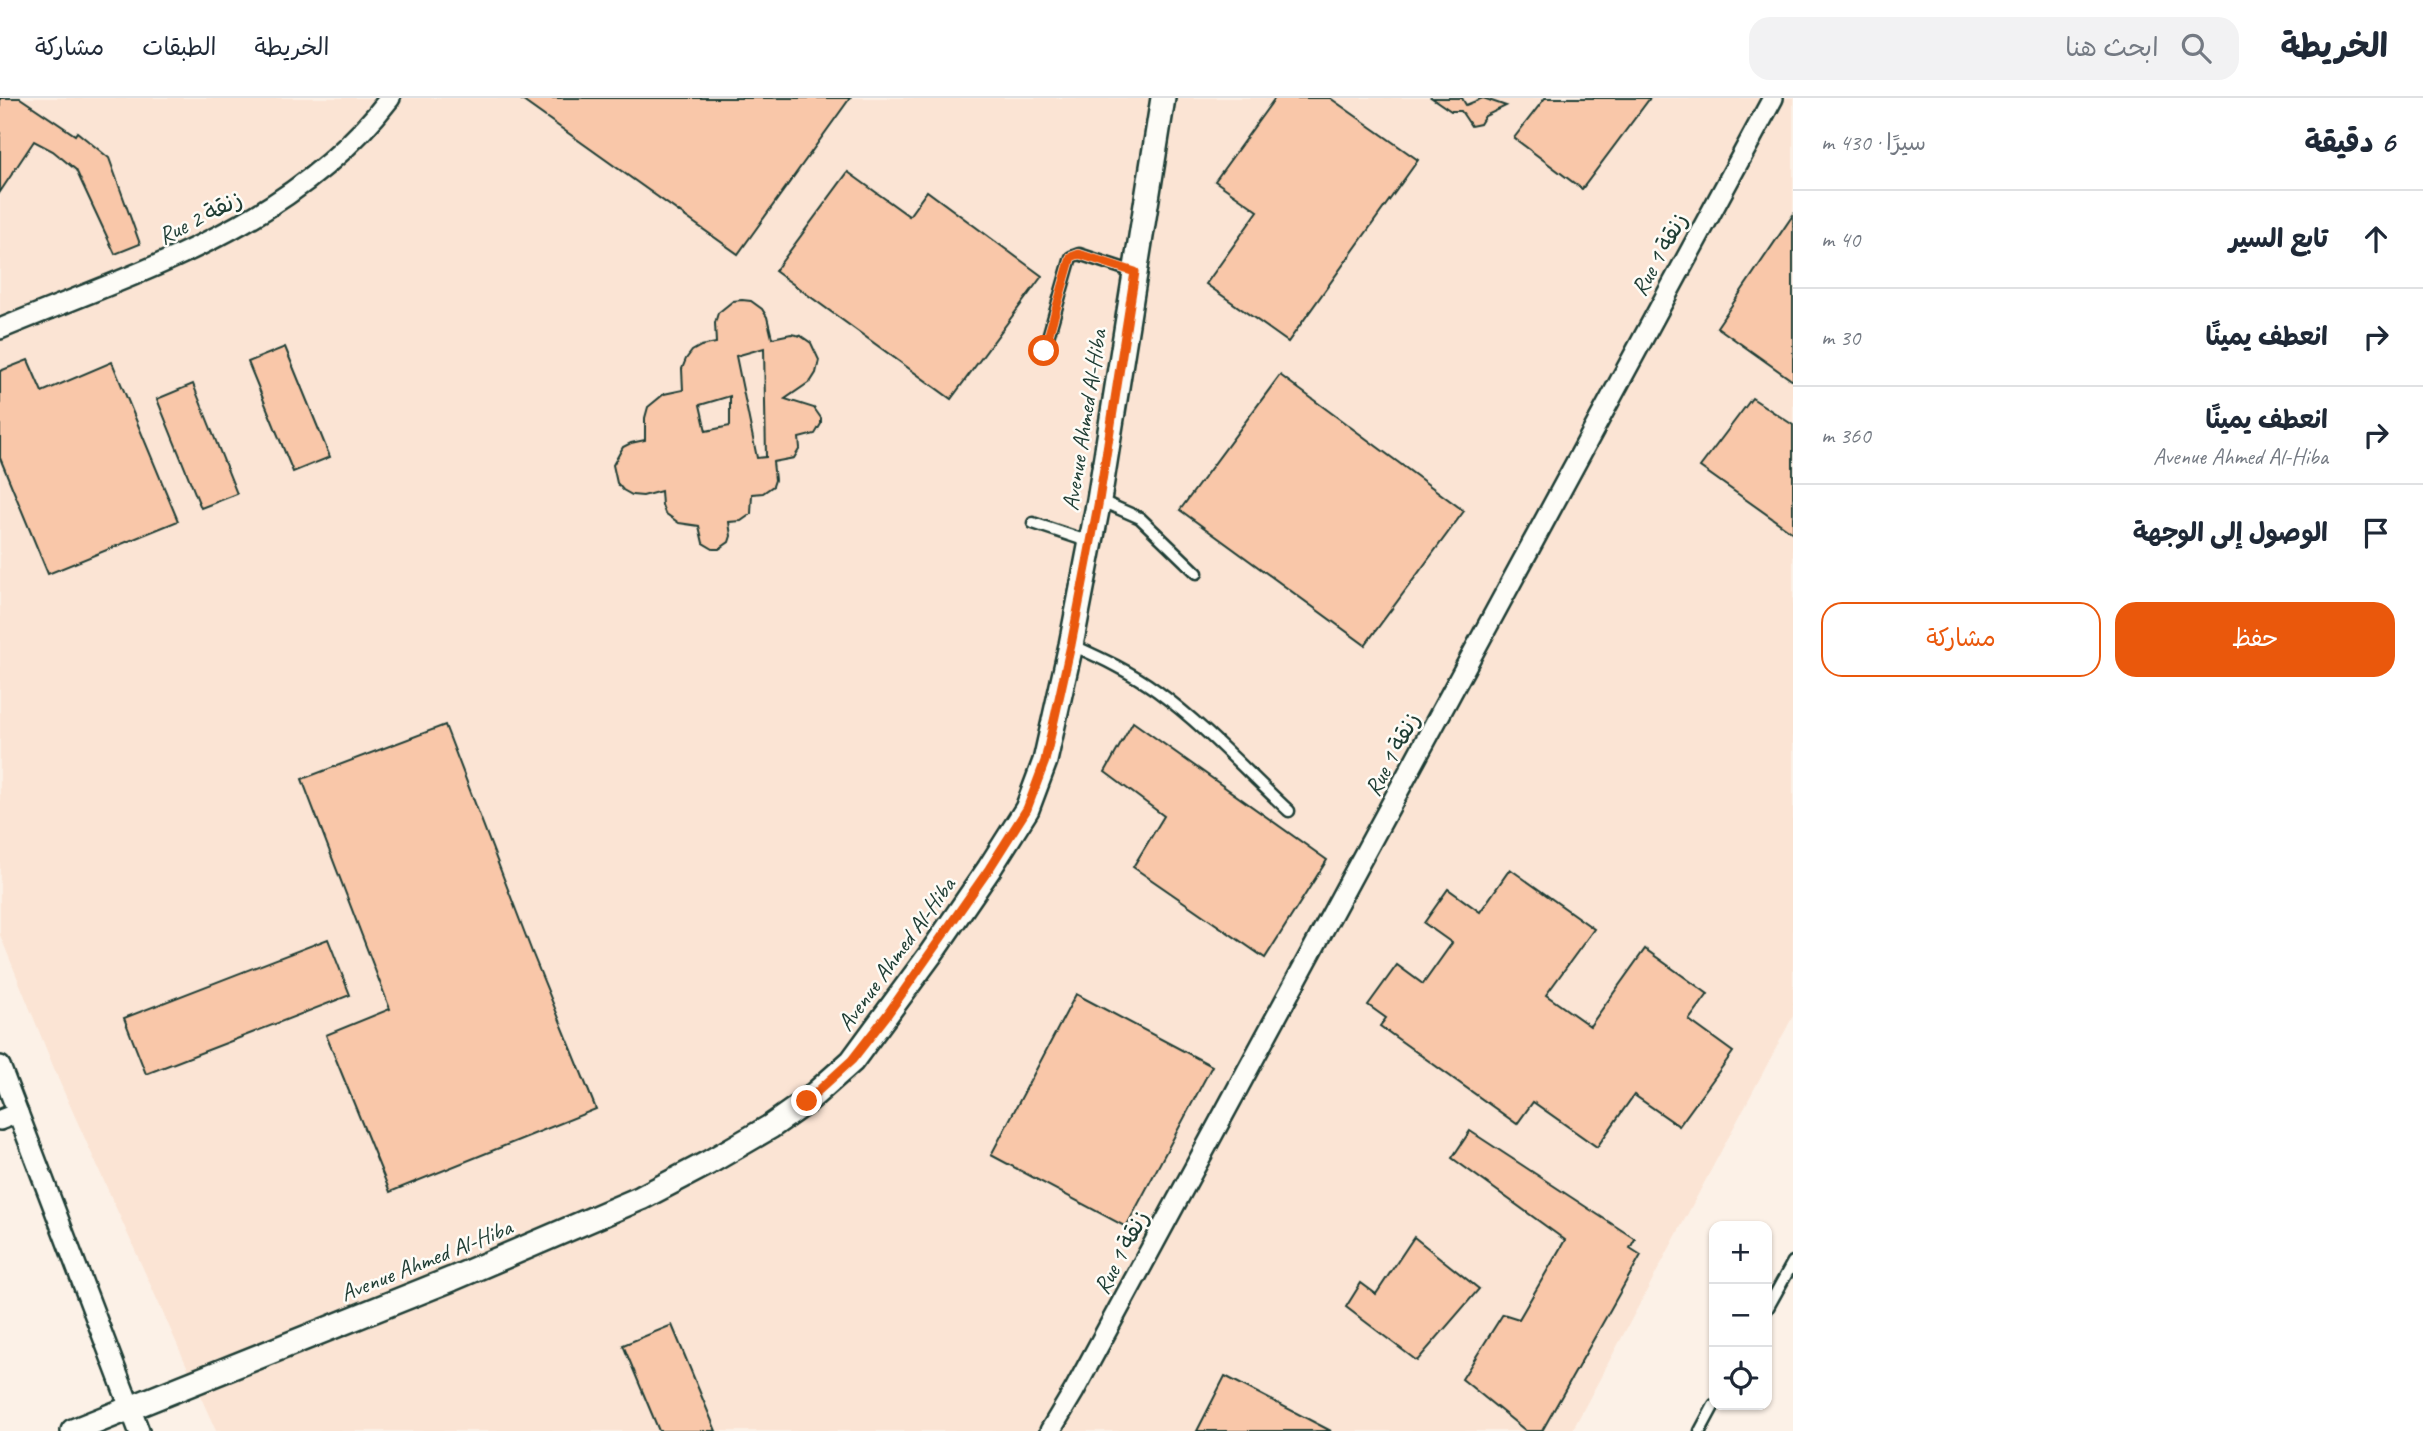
<!DOCTYPE html>
<html lang="ar">
<head>
<meta charset="utf-8">
<style>
  :root { --surface:#fff; --page:#f2f2f3; --text:#1f2937; --muted:#747a83; --line:#e0e1e3; --accent:#ea580c }
  body { margin:0; font-family:Caveat,"Playpen Sans Arabic",sans-serif; background:var(--page); color:var(--text); direction:rtl }
  .controls { position:absolute; right:21px; bottom:21px; display:grid; overflow:hidden; border-radius:14px; box-shadow:0 2px 5px #0004 }
  .controls button { width:63px; height:63px; display:grid; place-items:center; padding:0; border:0; border-bottom:2px solid var(--line); background:var(--surface); color:var(--text); font:35px sans-serif }
  .stop { position:absolute; width:21px; height:21px; margin:-16px; border:5px solid #ea580c; border-radius:50%; background:#fff }
  .stop.end { background:#ea580c; border-color:#fff; box-shadow:0 2px 7px #0008 }
  .list { margin:0; padding:0; list-style:none }
  h2 { display:flex; justify-content:space-between; align-items:center; height:91px; margin:0; padding:0 28px; font-size:30px }
  h2 small { font-size:23px; font-weight:400; color:var(--muted) }
  .list li { display:grid; grid-template-columns:46px 1fr auto; gap:21px; align-items:center; box-sizing:border-box; height:98px; padding:0 28px; border-top:2px solid var(--line) }
  .list b { display:block; font-size:26px; white-space:nowrap }
  .list p { margin:0; font-size:23px; white-space:nowrap; color:var(--muted) }
  .list em { font-size:23px; font-style:normal; color:var(--muted) }
  .actions { display:flex; gap:14px; padding:21px 28px }
  .actions a { flex:1; padding:16px 0; border:2px solid var(--accent); border-radius:21px; text-align:center; font-size:24px; color:var(--accent) }
  .actions .main { background:var(--accent); color:#fff }
  .icon { flex:none; width:38px; height:38px; fill:none; stroke:currentColor; stroke-width:2; stroke-linecap:round; stroke-linejoin:round }
  .map { position:relative; flex:none; width:1793px; height:1333px; overflow:hidden; direction:ltr }
  header { display:flex; align-items:center; gap:42px; box-sizing:border-box; height:98px; padding:0 35px; background:var(--surface); border-bottom:2px solid var(--line) }
  header strong { font-size:33px }
  nav { display:flex; gap:38px; margin-inline-start:auto; font-size:24px }
  .search { width:490px; height:63px; background:var(--page); display:flex; align-items:center; gap:18px; box-sizing:border-box; padding:0 24px; border-radius:21px; color:var(--muted); font-size:26px }
  main { display:flex }
  aside { flex:1; background:var(--surface) }
  .map>svg:first-child { display:block }
  .built { fill:#fbe4d4 }
  .building { fill:#f9c7a9; stroke:#1f3d34; stroke-width:2; fill-rule:evenodd }
  .lines { fill:none; stroke-linecap:round; stroke-linejoin:round }
  .service-casing { stroke:#1f3d34; stroke-width:15 }
  .minor-casing { stroke:#1f3d34; stroke-width:24 }
  .tertiary-casing { stroke:#1f3d34; stroke-width:28 }
  .service { stroke:#fdfcf7; stroke-width:10 }
  .minor { stroke:#fdfcf7; stroke-width:19 }
  .tertiary { stroke:#fdfcf7; stroke-width:23 }
  .route { stroke:#ea580c; stroke-width:9 }
  .labels { text-anchor:middle; stroke-width:5; stroke-linejoin:round; paint-order:stroke }
  .street-label { font-size:24px; fill:#1f3d34; stroke:#fdfcf7 }
</style>
</head>
<body>
<header>
<strong>الخريطة</strong>
<div class="search"><svg class="icon" aria-label="search" viewBox="0 0 24 24"><circle cx="10" cy="10" r="6"/><path d="M15 15l6 6"/></svg>ابحث هنا</div>
<nav><a>الخريطة</a><a>الطبقات</a><a>مشاركة</a></nav>
</header>
<main>
<aside>
<h2>6 دقيقة<small>سيرًا · 430 m</small></h2>
<ul class="list">
<li><svg class="icon" aria-label="ahead" viewBox="0 0 24 24"><path d="M12 20V5M6 11l6-6 6 6"/></svg><div><b>تابع السير</b></div><em>40 m</em></li>
<li><svg class="icon" aria-label="right" viewBox="0 0 24 24"><path d="M7 20v-9h11M14 6l5 5-5 5"/></svg><div><b>انعطف يمينًا</b></div><em>30 m</em></li>
<li><svg class="icon" aria-label="right" viewBox="0 0 24 24"><path d="M7 20v-9h11M14 6l5 5-5 5"/></svg><div><b>انعطف يمينًا</b><p>Avenue Ahmed Al-Hiba</p></div><em>360 m</em></li>
<li><svg class="icon" aria-label="arrive" viewBox="0 0 24 24"><path d="M6 21V4h12l-3 4 3 4H6"/></svg><div><b>الوصول إلى الوجهة</b></div></li>
</ul>
<div class="actions"><a class="main">حفظ</a><a>مشاركة</a></div>
</aside>
<div class="map">
<svg width="1793" height="1333" viewBox="0 0 1793 1333">
  <rect width="100%" height="100%" fill="#fcf1e7"/>
  <filter id="ink" filterUnits="userSpaceOnUse"><feTurbulence type="fractalNoise" baseFrequency=".0143" numOctaves="2"/><feDisplacementMap in="SourceGraphic" scale="14" xChannelSelector="R" yChannelSelector="G"/><feConvolveMatrix kernelMatrix="1 2 1 2 8 2 1 2 1" color-interpolation-filters="sRGB"/></filter>
  <g filter="url(#ink)">
    <polygon class="built" points="0,0 1793,0 1793,918 1572,1333 216,1333 60,985 0,837"/>
    <g class="building">
      <polygon points="0,0 20,0 75,37 77,34 109,60 140,146 115,156 76,72 53,53 34,43 0,94"/>
      <polygon points="519,0 850,0 738,156"/>
      <polygon points="1275,0 1330,0 1418,62 1288,244 1206,186 1258,113 1215,83"/>
      <polygon points="1432,0 1462,0 1466,7 1483,0 1506,8 1485,18 1480,26 1471,28 1461,13 1451,13"/>
      <polygon points="1545,0 1650,0 1582,91 1514,40"/>
      <polygon points="848,74 909,118 927,93 1042,178 951,301 775,173"/>
      <polygon points="1793,117 1793,283 1717,229"/>
      <path d="M742 202 751 203 762 211 767 219 772 240 791 236 801 238 811 245 819 262 816 275 811 283 785 301 814 310 821 320V326L815 336 799 340 800 350 794 360 773 364 775 382 773 388 763 395 752 396 751 416 741 423 729 424 731 438 729 444 719 451H713L703 445 699 428 679 425 665 415 662 407 661 393 643 398 632 397 623 392 617 385 613 367 623 349 631 345 645 342V320L648 309 664 296 683 292 682 271 686 261 692 253 701 248 716 245 715 225 718 215 733 203ZM764 250 766 359 757 360 736 258ZM730 298V328L706 333 700 307Z"/>
      <polygon points="285,249 330,359 293,374 248,264"/>
      <polygon points="28,262 42,294 112,264 178,423 48,476 0,360 0,273"/>
      <polygon points="1280,277 1464,413 1365,547 1180,412"/>
      <polygon points="193,286 237,396 201,410 157,301"/>
      <polygon points="1752,300 1793,327 1793,435 1700,369"/>
      <polygon points="1133,624 1327,762 1265,860 1133,769 1164,718 1105,674"/>
      <polygon points="445,627 532,854 596,1011 390,1094 326,937 390,911 302,681"/>
      <polygon points="1510,771 1594,831 1546,897 1590,928 1645,851 1708,896 1689,922 1733,954 1679,1028 1634,997 1597,1049 1533,1004 1517,1026 1380,928 1386,920 1368,907 1397,867 1423,886 1452,845 1424,825 1448,791 1480,814"/>
      <polygon points="328,841 350,897 146,976 124,920"/>
      <polygon points="1076,896 1212,968 1126,1129 991,1057"/>
      <polygon points="1470,1033 1635,1141 1630,1150 1641,1157 1542,1333 1526,1333 1462,1281 1503,1216 1519,1221 1565,1142 1452,1060"/>
      <polygon points="1414,1139 1479,1191 1417,1263 1346,1209 1361,1185 1376,1196"/>
      <polygon points="672,1227 716,1333 659,1333 623,1247"/>
      <polygon points="1225,1278 1331,1333 1197,1333"/>
    </g>
    <g class="lines">
      <defs>
        <g id="service">
          <polyline points="1044,253 1071,159 1079,156 1134,174"/>
          <polyline points="1099,402 1140,420 1197,475"/>
          <polyline points="1033,425 1090,444"/>
          <path d="M1072 547C1101 560 1131 574 1157 593 1205 628 1246 673 1289 713"/>
          <polyline points="1767,1211 1793,1164"/>
          <polyline points="1700,1333 1714,1307"/>
        </g>
        <g id="minor">
          <path d="M0 231C142 172 293 128 390 0"/>
          <polyline points="0,968 139,1333"/>
          <polyline points="0,1022 18,1015"/>
          <polyline points="1050,1333 1074,1293 1773,0"/>
        </g>
        <polyline id="tertiary" points="73,1333 452,1181 641,1100 708,1065 770,1029 807,1003 852,963 930,857 989,771 1027,711 1045,663 1071,547 1099,402 1163,0"/>
      </defs>
      <use href="#service" class="service-casing"/>
      <use href="#minor" class="minor-casing"/>
      <use href="#tertiary" class="tertiary-casing"/>
      <use href="#service" class="service"/>
      <use href="#minor" class="minor"/>
      <use href="#tertiary" class="tertiary"/>
    </g>
  </g>
  <g class="lines" filter="url(#ink)">
    <polyline class="route" points="807,1003 852,962 887,917 989,771 1027,711 1045,663 1071,547 1099,402 1135,174 1079,156 1071,159 1044,253"/>
  </g>
  <g class="labels">
    <g class="street-label">
      <text transform="translate(200 119) rotate(-27)" y="8">Rue 2 زنقة</text>
      <text transform="translate(1659 156) rotate(-61)" y="8">Rue 1 زنقة</text>
      <text transform="translate(1084 322) rotate(-81)" y="8">Avenue Ahmed Al-Hiba</text>
      <text transform="translate(1392 656) rotate(-62)" y="8">Rue 1 زنقة</text>
      <text transform="translate(896 856) rotate(-54)" y="8">Avenue Ahmed Al-Hiba</text>
      <text transform="translate(1121 1154) rotate(-62)" y="8">Rue 1 زنقة</text>
      <text transform="translate(426 1162) rotate(-22)" y="8">Avenue Ahmed Al-Hiba</text>
    </g>
  </g>
</svg>
<div class="controls">
<button>+</button>
<button>−</button>
<button><svg class="icon" aria-label="locate" viewBox="0 0 24 24"><circle cx="12" cy="12" r="6"/><path d="M12 2v4M12 18v4M2 12h4M18 12h4"/></svg></button>
</div>
<div class="stop" style="left:1044px;top:253px"></div>
<div class="stop end" style="left:807px;top:1003px"></div>
</div>
</main>
</body>
</html>
